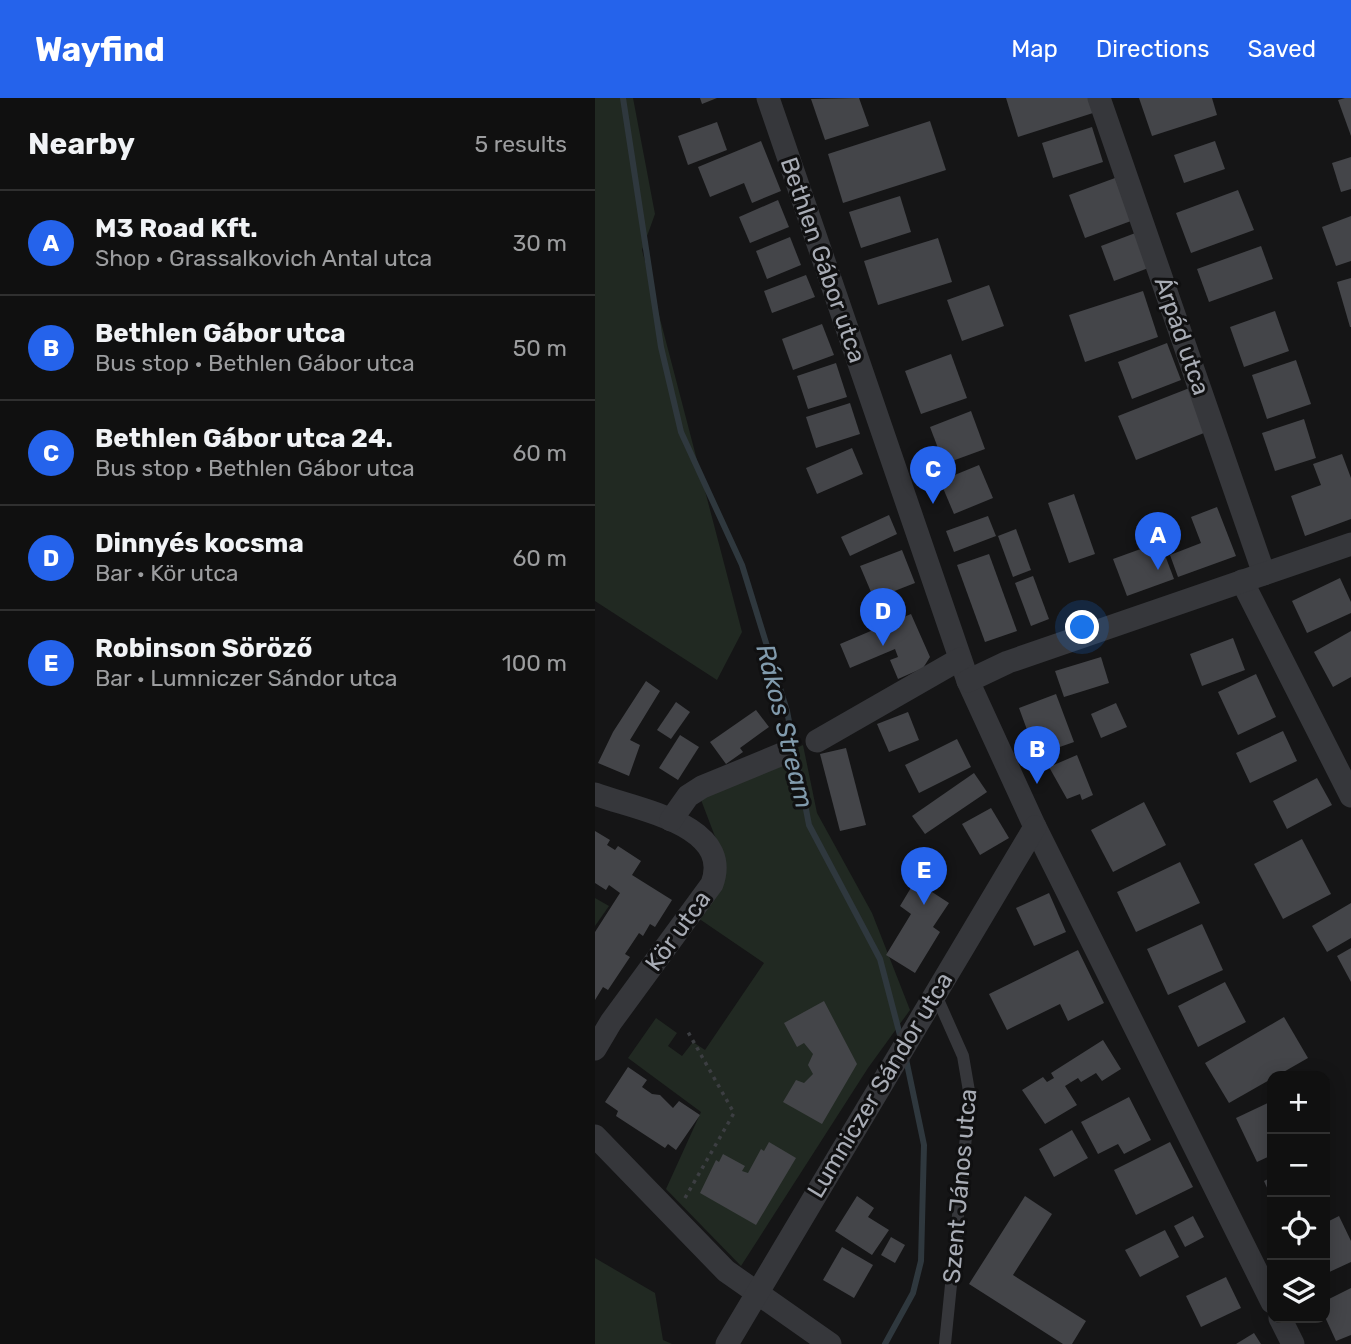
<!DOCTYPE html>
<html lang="en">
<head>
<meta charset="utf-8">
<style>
  :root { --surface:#101010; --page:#191919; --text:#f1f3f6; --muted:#9c9d9f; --line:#303030; --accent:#2563eb }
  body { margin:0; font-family:Rubik,sans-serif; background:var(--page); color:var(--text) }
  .controls { position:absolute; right:21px; bottom:21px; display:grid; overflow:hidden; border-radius:14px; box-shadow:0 4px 18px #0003 }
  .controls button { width:63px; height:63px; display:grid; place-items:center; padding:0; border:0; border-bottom:2px solid var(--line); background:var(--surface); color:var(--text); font:35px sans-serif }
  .you { position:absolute; left:488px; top:530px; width:24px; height:24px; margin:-18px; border:5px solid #fff; border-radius:50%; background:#1a73e8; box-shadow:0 0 0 10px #1a73e833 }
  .badge { display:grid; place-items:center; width:46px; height:46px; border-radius:50%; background:var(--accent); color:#fff; font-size:23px; font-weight:700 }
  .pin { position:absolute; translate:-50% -58px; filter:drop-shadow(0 2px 4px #0008) }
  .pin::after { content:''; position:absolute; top:37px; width:24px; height:21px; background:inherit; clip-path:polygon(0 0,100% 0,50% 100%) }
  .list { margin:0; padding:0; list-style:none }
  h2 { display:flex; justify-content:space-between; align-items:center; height:91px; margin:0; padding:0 28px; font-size:30px }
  h2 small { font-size:23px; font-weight:400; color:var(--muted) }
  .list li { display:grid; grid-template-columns:46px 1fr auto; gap:21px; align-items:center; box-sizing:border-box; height:105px; padding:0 28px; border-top:2px solid var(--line) }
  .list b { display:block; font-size:26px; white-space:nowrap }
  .list p { margin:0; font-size:23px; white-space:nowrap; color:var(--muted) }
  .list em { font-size:23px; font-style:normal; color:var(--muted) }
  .icon { flex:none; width:38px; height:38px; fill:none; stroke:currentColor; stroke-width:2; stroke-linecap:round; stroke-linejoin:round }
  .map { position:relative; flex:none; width:756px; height:1246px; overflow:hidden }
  header { display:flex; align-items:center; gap:42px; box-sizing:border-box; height:98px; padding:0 35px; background:var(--accent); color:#fff }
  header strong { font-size:33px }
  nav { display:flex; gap:38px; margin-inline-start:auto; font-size:24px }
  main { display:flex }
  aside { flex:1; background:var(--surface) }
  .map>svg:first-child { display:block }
  .green { fill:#212922 }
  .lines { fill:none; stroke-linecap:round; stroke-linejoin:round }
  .stream { stroke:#2f383e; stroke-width:6 }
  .building { fill:#444549 }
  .path { stroke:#3c3e42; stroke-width:3.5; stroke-dasharray:3.5 5; stroke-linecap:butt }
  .service { stroke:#36373b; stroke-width:12 }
  .minor { stroke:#36373b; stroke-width:23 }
  .labels { text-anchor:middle; stroke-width:6; stroke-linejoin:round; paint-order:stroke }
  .street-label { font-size:24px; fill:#a8acb5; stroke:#101011 }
  .water-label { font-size:26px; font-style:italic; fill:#819bad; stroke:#101011 }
</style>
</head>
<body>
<header>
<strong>Wayfind</strong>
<nav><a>Map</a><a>Directions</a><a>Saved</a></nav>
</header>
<main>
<aside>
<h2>Nearby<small>5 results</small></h2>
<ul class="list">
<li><span class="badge">A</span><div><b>M3 Road Kft.</b><p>Shop · Grassalkovich Antal utca</p></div><em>30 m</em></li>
<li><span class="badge">B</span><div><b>Bethlen Gábor utca</b><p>Bus stop · Bethlen Gábor utca</p></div><em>50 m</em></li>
<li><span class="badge">C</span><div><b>Bethlen Gábor utca 24.</b><p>Bus stop · Bethlen Gábor utca</p></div><em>60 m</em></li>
<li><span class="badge">D</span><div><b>Dinnyés kocsma</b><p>Bar · Kör utca</p></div><em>60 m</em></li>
<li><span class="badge">E</span><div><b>Robinson Söröző</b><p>Bar · Lumniczer Sándor utca</p></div><em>100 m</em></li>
</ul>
</aside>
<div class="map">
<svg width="756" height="1246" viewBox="0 0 756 1246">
  <rect width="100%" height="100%" fill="#151516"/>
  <g class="green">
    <polygon points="0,0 38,0 60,116 47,152 147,534 122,582 0,503"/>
    <polygon points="208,647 222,715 277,815 315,912 273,970 146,1168 71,1091 106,1014 33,960 61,920 82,935 73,948 87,958 98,944 110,952 169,865 103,820 124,749 103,694"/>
    <polygon points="0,800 14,808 0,828"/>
    <polygon points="0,1160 60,1195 68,1242 77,1246 0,1246"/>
  </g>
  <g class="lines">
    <g class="stream">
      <polyline points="28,0 66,249 86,334 147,467 192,613 214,727 285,861 306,941"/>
      <polyline points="290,1246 318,1195 326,1163 329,1047 311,961"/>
    </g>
  </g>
  <g class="building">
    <polygon points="105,0 122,0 107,6"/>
    <polygon points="264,0 274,28 230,42 216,1"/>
    <polygon points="411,0 493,0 498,15 423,39"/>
    <polygon points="544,0 617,0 622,17 557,38"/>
    <polygon points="750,0 756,0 756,38 743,2"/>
    <polygon points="335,23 351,72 248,105 233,56"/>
    <polygon points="122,24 132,52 93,67 83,38"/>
    <polygon points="497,29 508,64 458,80 447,45"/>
    <polygon points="166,43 186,93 157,105 149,85 115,99 103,69"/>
    <polygon points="620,43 630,71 589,85 579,57"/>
    <polygon points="756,59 756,91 746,94 737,65"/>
    <polygon points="520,80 536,123 490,140 474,97"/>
    <polygon points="643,92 659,132 596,155 581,115"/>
    <polygon points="305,98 316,134 266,150 254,114"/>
    <polygon points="183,102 194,129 155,145 144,119"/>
    <polygon points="756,118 756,163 741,168 727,129"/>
    <polygon points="543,134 556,169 519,183 506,148"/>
    <polygon points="195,139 206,167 172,181 161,153"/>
    <polygon points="343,140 357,184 283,207 269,163"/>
    <polygon points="666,148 678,181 614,204 602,171"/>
    <polygon points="211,177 220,199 177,215 169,193"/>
    <polygon points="756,180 756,229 755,229 742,184"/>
    <polygon points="394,187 409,228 367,243 352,202"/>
    <polygon points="548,193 563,239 490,264 474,217"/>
    <polygon points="680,213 694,253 649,269 635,229"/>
    <polygon points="227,226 239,257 198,272 187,241"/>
    <polygon points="572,245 586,282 537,301 523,264"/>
    <polygon points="356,256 372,300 326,316 310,273"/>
    <polygon points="701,262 716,306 672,321 657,277"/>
    <polygon points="241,265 252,299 213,311 202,278"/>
    <polygon points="597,289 614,333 541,362 523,318"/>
    <polygon points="255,305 265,336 221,350 211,319"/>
    <polygon points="376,313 390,351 349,366 335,329"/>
    <polygon points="709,321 721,360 680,373 667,335"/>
    <polygon points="257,350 268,376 222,396 211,370"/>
    <polygon points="747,356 756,380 756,421 710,438 696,398 726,387 718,366"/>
    <polygon points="384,367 398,400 359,416 345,383"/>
    <polygon points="479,396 500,456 474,465 453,405"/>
    <polygon points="622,409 641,458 583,479 575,457 606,445 596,419"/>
    <polygon points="294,417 302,436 255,458 246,439"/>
    <polygon points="393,418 401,438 359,454 351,433"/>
    <polygon points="421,431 436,472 418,479 403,438"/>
    <polygon points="565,444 579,481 532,498 518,461"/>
    <polygon points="307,452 320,485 279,501 265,468"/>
    <polygon points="394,456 422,533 390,544 362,467"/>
    <polygon points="438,478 454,521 436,528 420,485"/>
    <polygon points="745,480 756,504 756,515 712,535 697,503"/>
    <polygon points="316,516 335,559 328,570 303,581 295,562 303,559 300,551 255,570 245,546"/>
    <polygon points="756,533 756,579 738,589 719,554"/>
    <polygon points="638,540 650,572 607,588 595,556"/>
    <polygon points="506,559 514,585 469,599 460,573"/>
    <polygon points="661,576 681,619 643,637 623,594"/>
    <polygon points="51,583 65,593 35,642 45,647 34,678 3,665 18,634"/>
    <polygon points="461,596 479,644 459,651 455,641 438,648 424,610"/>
    <polygon points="81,604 95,614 76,641 62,632"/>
    <polygon points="521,605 532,629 506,640 496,616"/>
    <polygon points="161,612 174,629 145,650 148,654 131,666 115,644"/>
    <polygon points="313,614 324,642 294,654 282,626"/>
    <polygon points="688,633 702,663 655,685 641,655"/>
    <polygon points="85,637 104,649 83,682 64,670"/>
    <polygon points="362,641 376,669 324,695 310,667"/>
    <polygon points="251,650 271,727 245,733 225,656"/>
    <polygon points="482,657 498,697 487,702 485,696 472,701 454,669"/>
    <polygon points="379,675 392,694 330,736 317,718"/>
    <polygon points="722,680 737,707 692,731 678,703"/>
    <polygon points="549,704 571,747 518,774 496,732"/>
    <polygon points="396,710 414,740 385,757 367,726"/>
    <polygon points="0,733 15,742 12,747 20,752 23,748 46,763 37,777 77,802 60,829 55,826 48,838 44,835 30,856 35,859 13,892 8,889 0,902 0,834 25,795 14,787 11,792 0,785"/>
    <polygon points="707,741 736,796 688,821 659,766"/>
    <polygon points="585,764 605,805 541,834 522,794"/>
    <polygon points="320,783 354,805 338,829 345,834 320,875 291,857 316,816 305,808"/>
    <polygon points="454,795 471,834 439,848 421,810"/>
    <polygon points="756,805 756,840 732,854 717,828"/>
    <polygon points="607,826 628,872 573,897 552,851"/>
    <polygon points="756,850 756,884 742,858"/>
    <polygon points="483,852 509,905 473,923 465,906 412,932 394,896"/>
    <polygon points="630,884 651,924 603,949 583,908"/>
    <polygon points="229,903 262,966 227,1026 188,1004 201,982 209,985 218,976 213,967 218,956 209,945 202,949 189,925"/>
    <polygon points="689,919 713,960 634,1005 610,965"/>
    <polygon points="508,942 526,971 507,983 501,975 486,984 483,980 470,988 482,1007 450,1026 427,992 448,979 452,984 459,980 456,975"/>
    <polygon points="33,969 52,982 47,989 57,996 65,997 78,1010 84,1003 105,1017 81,1052 73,1046 70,1050 21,1018 23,1013 10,1004"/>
    <polygon points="534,999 556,1042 529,1056 523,1046 503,1056 486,1024"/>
    <polygon points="677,1003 677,1057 662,1064 641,1020"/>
    <polygon points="477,1032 493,1060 459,1079 444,1051"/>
    <polygon points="174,1044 201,1060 161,1127 105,1095 121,1062 124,1064 128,1056 150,1068 147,1073 153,1075 166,1051 169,1053"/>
    <polygon points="575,1044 598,1089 541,1117 519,1072"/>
    <polygon points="677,1079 677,1101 669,1083"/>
    <polygon points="262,1098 279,1110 273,1119 294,1132 277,1157 240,1133"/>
    <polygon points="430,1098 457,1116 418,1177 491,1223 477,1246 468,1246 374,1186"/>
    <polygon points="598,1118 609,1139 590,1149 579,1128"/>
    <polygon points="744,1118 756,1143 756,1164 730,1176 730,1125"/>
    <polygon points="570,1132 584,1159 545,1179 530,1152"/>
    <polygon points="296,1139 310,1147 300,1165 286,1157"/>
    <polygon points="247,1149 278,1167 259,1200 228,1182"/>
    <polygon points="631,1179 646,1210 606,1229 591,1198"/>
    <polygon points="756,1190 756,1237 741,1243 730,1219 730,1203"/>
    <polygon points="659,1235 666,1246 641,1246"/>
  </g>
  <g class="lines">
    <polyline class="path" points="90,1100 139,1015 93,934"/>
    <polyline class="service" points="340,895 368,958 375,999 350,1246"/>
    <g class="minor">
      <polyline points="173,0 373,583 440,729 677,1204"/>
      <polyline points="504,0 669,476"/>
      <polyline points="647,483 756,698"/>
      <polyline points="373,583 413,564 756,446"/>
      <polyline points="222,643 365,561"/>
      <path d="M0 696C39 711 139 726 117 786L16 924 0 951"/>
      <polyline points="76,722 93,698 107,689 192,654"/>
      <polyline points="0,1038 131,1173 235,1246"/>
      <polyline points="685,1220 698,1246"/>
      <polyline points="132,1246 440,729"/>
    </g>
  </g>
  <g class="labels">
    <g class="street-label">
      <text transform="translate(228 162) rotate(71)" y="8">Bethlen Gábor utca</text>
      <text transform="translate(587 238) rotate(71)" y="8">Árpád utca</text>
      <text transform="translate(83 833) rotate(-54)" y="8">Kör utca</text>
      <text transform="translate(285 987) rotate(-59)" y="8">Lumniczer Sándor utca</text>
      <text transform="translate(365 1088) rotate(-85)" y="8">Szent János utca</text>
    </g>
    <g class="water-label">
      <text transform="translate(190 628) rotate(76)" y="9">Rákos Stream</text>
    </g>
  </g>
</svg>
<div class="controls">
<button>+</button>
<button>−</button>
<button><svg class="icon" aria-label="locate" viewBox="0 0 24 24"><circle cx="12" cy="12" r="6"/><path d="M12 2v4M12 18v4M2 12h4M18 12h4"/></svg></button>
<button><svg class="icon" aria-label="layers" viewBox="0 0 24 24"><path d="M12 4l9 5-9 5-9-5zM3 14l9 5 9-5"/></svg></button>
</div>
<div class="you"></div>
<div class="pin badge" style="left:563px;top:472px">A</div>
<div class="pin badge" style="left:442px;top:686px">B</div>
<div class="pin badge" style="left:338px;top:406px">C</div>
<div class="pin badge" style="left:288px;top:548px">D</div>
<div class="pin badge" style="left:329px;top:807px">E</div>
</div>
</main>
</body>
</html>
